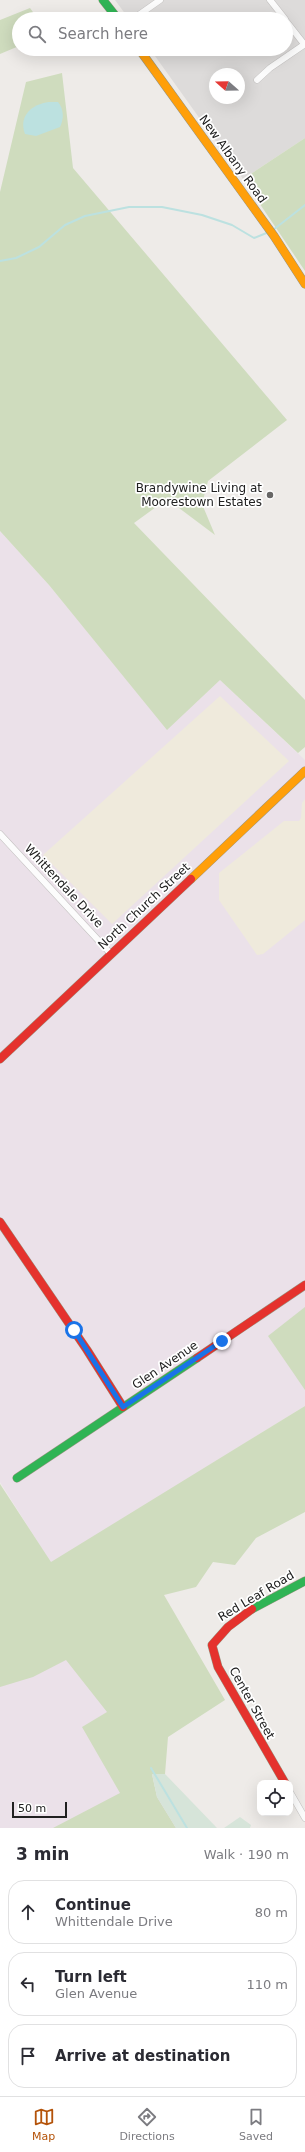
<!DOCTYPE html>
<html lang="en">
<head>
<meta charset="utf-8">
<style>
  :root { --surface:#fff; --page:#f2f2f3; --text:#2b2b33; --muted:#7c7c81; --line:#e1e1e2; --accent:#b45309 }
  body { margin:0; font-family:"DejaVu Sans",sans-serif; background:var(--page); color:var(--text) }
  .controls { position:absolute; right:12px; bottom:12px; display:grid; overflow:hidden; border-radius:8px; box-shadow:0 4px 16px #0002 }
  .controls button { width:36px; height:36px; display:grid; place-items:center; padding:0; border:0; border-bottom:1px solid var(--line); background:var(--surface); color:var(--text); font:20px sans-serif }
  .compass { position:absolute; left:209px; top:68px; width:36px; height:36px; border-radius:50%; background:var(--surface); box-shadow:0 4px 16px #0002; rotate:290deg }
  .scale { position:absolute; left:12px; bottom:10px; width:55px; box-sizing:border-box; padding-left:4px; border:2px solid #202020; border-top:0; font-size:11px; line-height:14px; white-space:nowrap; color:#202020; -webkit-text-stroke:3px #fff; paint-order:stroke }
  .stop { position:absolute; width:12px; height:12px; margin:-9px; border:3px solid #1a73e8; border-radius:50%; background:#fff }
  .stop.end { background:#1a73e8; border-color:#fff; box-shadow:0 1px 4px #0008 }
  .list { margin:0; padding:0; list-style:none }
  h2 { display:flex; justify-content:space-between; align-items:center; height:52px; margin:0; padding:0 16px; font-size:17px }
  h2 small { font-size:13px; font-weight:400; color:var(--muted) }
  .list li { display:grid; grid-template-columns:26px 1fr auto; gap:12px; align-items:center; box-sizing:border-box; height:64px; margin:0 8px 8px; padding:0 8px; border:1px solid var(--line); border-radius:16px }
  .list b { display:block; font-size:15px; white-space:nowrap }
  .list p { margin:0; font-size:13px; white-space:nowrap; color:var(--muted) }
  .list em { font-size:13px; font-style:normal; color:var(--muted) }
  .icon { flex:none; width:22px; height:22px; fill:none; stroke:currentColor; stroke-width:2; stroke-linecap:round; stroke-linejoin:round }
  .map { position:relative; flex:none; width:305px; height:1828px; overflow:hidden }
  .search { position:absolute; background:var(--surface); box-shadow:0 4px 16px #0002; left:12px; right:12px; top:12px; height:44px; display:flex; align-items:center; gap:10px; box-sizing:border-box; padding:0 14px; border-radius:22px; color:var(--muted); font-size:15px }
  .sheet { height:268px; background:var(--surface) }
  nav { display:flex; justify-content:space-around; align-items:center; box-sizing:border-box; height:56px; border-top:1px solid var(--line); background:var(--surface); font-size:11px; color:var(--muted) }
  nav a { display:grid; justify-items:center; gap:2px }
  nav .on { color:var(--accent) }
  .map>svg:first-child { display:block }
  .residential { fill:#dddbda; fill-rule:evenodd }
  .industrial { fill:#ebe1e9 }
  .farmland { fill:#efeadc }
  .forest { fill:#cfdcbe }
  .wetland { fill:#d6e4d9 }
  .water { fill:#bce1e0 }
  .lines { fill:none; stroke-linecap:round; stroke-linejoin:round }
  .stream { stroke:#bce1e0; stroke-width:2 }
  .street-casing { stroke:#c4c2c1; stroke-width:7 }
  .fast-casing { stroke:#989580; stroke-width:9 }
  .slow-casing { stroke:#989580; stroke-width:9 }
  .jam-casing { stroke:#989580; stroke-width:9 }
  .street { stroke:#fcfcfc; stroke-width:6 }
  .fast { stroke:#30b455; stroke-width:8 }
  .slow { stroke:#ff9f0a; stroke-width:8 }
  .jam { stroke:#e5322d; stroke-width:8 }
  .route { stroke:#1a73e8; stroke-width:5 }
  .poi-dot { fill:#686766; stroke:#fff; stroke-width:1.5 }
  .labels { text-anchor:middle; stroke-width:3.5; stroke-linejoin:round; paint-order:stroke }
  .street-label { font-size:12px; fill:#202020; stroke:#fff }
  .poi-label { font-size:12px; fill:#202020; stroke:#fff; text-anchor:end }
</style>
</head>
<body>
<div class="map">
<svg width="305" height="1828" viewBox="0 0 305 1828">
  <rect width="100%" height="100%" fill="#eeebe8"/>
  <path class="residential" d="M115 0H305V138L243 179 150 49H286V19H129ZM215 74H239V98H215Z"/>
  <g class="industrial">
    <polygon points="0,531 49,585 167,729 220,680 305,760 305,1406 51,1563 0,1482"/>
    <polygon points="62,1639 109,1710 177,1828 0,1828 0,1674"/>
  </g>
  <g class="farmland">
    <polygon points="220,696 289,761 112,924 43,855"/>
    <polygon points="305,799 305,920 263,954 257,955 219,900 219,873 284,821 299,821 301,818 302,803"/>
  </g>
  <g class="forest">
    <polygon points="30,8 38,19 19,19 19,46 0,54 0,20"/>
    <polygon points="62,73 73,168 287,420 208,481 202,504 215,535 167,499 134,523 305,700 305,747 298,753 220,680 167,730 49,585 0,531 0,192 26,82"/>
    <polygon points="305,138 305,271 243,179"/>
    <polygon points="305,1307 305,1390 268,1336"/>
    <polygon points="305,1406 305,1512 256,1538 235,1565 213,1562 196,1587 164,1595 225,1700 168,1737 165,1774 152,1774 157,1797 176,1828 53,1828 120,1793 82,1727 107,1712 66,1660 33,1677 0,1687 0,1484 51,1562"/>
  </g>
  <g class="wetland">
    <polygon points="152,1774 165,1774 217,1828 176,1828 157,1797"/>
    <polygon points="240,1817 251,1825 250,1828 224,1828"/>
  </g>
  <path class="water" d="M49 102H58C64 109 64 119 60 127L36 136 25 134C18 116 32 104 49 102Z"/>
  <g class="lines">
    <g class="stream">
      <polyline points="273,230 305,205"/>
      <polyline points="0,261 16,258 39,247 65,225 85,216 129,207 162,207 202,215 232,225 254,238 269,232"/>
      <polyline points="151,1768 187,1828"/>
    </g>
    <defs>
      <g id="street">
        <polyline points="270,0 285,19"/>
        <polyline points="133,19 160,0"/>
        <polyline points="286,21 304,44"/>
        <polyline points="257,80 270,68 305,44"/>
        <polyline points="0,834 111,954"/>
        <polyline points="290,1792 305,1818"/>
      </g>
      <g id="fast">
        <polyline points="103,0 118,19"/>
        <polyline points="17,1478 197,1358"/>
        <polyline points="252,1609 305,1581"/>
      </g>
      <g id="slow">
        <polyline points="139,49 274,236 305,284"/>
        <polyline points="191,879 305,771"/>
      </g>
      <g id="jam">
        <polyline points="0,1059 191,879"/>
        <polyline points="0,1222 87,1350 123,1407"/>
        <polyline points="197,1358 305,1285"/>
        <polyline points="252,1609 228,1627 212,1645 218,1667 285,1783"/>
      </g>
    </defs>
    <use href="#street" class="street-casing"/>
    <use href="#fast" class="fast-casing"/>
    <use href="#slow" class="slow-casing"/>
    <use href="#jam" class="jam-casing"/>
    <use href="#street" class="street"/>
    <use href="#fast" class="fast"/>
    <use href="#slow" class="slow"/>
    <use href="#jam" class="jam"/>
  </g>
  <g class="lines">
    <polyline class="route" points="74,1330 123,1407 222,1341"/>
  </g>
  <circle class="poi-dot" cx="270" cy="495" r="4"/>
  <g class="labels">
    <g class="street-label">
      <text transform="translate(233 159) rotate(54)" y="4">New Albany Road</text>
      <text transform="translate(64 886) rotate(47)" y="4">Whittendale Drive</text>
      <text transform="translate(144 906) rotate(-43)" y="4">North Church Street</text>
      <text transform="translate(165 1365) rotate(-34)" y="4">Glen Avenue</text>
      <text transform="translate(256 1596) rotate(-31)" y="4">Red Leaf Road</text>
      <text transform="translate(252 1703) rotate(61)" y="4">Center Street</text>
    </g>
    <g class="poi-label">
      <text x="262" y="492">Brandywine Living at<tspan x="262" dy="14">Moorestown Estates</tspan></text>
    </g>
  </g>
</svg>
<div class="controls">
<button><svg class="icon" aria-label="locate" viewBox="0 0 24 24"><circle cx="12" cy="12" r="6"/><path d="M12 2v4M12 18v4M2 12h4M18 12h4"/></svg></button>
</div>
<svg class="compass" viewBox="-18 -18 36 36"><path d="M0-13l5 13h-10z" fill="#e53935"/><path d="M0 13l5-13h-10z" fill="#7c7c81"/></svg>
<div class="scale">50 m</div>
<div class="stop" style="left:74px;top:1330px"></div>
<div class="stop end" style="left:222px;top:1341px"></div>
<div class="search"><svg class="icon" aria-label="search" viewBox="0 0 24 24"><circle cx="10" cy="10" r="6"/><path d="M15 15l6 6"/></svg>Search here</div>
</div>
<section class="sheet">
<h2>3 min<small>Walk · 190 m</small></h2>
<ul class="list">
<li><svg class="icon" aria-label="ahead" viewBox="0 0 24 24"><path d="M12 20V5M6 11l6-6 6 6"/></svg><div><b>Continue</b><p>Whittendale Drive</p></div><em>80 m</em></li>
<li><svg class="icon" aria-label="left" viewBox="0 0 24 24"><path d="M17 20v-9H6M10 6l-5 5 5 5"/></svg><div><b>Turn left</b><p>Glen Avenue</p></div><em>110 m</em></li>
<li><svg class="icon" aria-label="arrive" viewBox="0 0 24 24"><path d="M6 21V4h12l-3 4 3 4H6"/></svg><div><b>Arrive at destination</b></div></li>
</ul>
</section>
<nav>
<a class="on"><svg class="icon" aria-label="map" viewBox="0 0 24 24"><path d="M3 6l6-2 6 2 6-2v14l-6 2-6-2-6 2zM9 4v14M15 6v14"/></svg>Map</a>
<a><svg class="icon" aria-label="directions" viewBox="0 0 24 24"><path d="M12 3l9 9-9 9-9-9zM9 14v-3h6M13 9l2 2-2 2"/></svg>Directions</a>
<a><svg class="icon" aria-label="saved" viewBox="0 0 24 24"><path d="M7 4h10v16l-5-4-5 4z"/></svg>Saved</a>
</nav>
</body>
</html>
